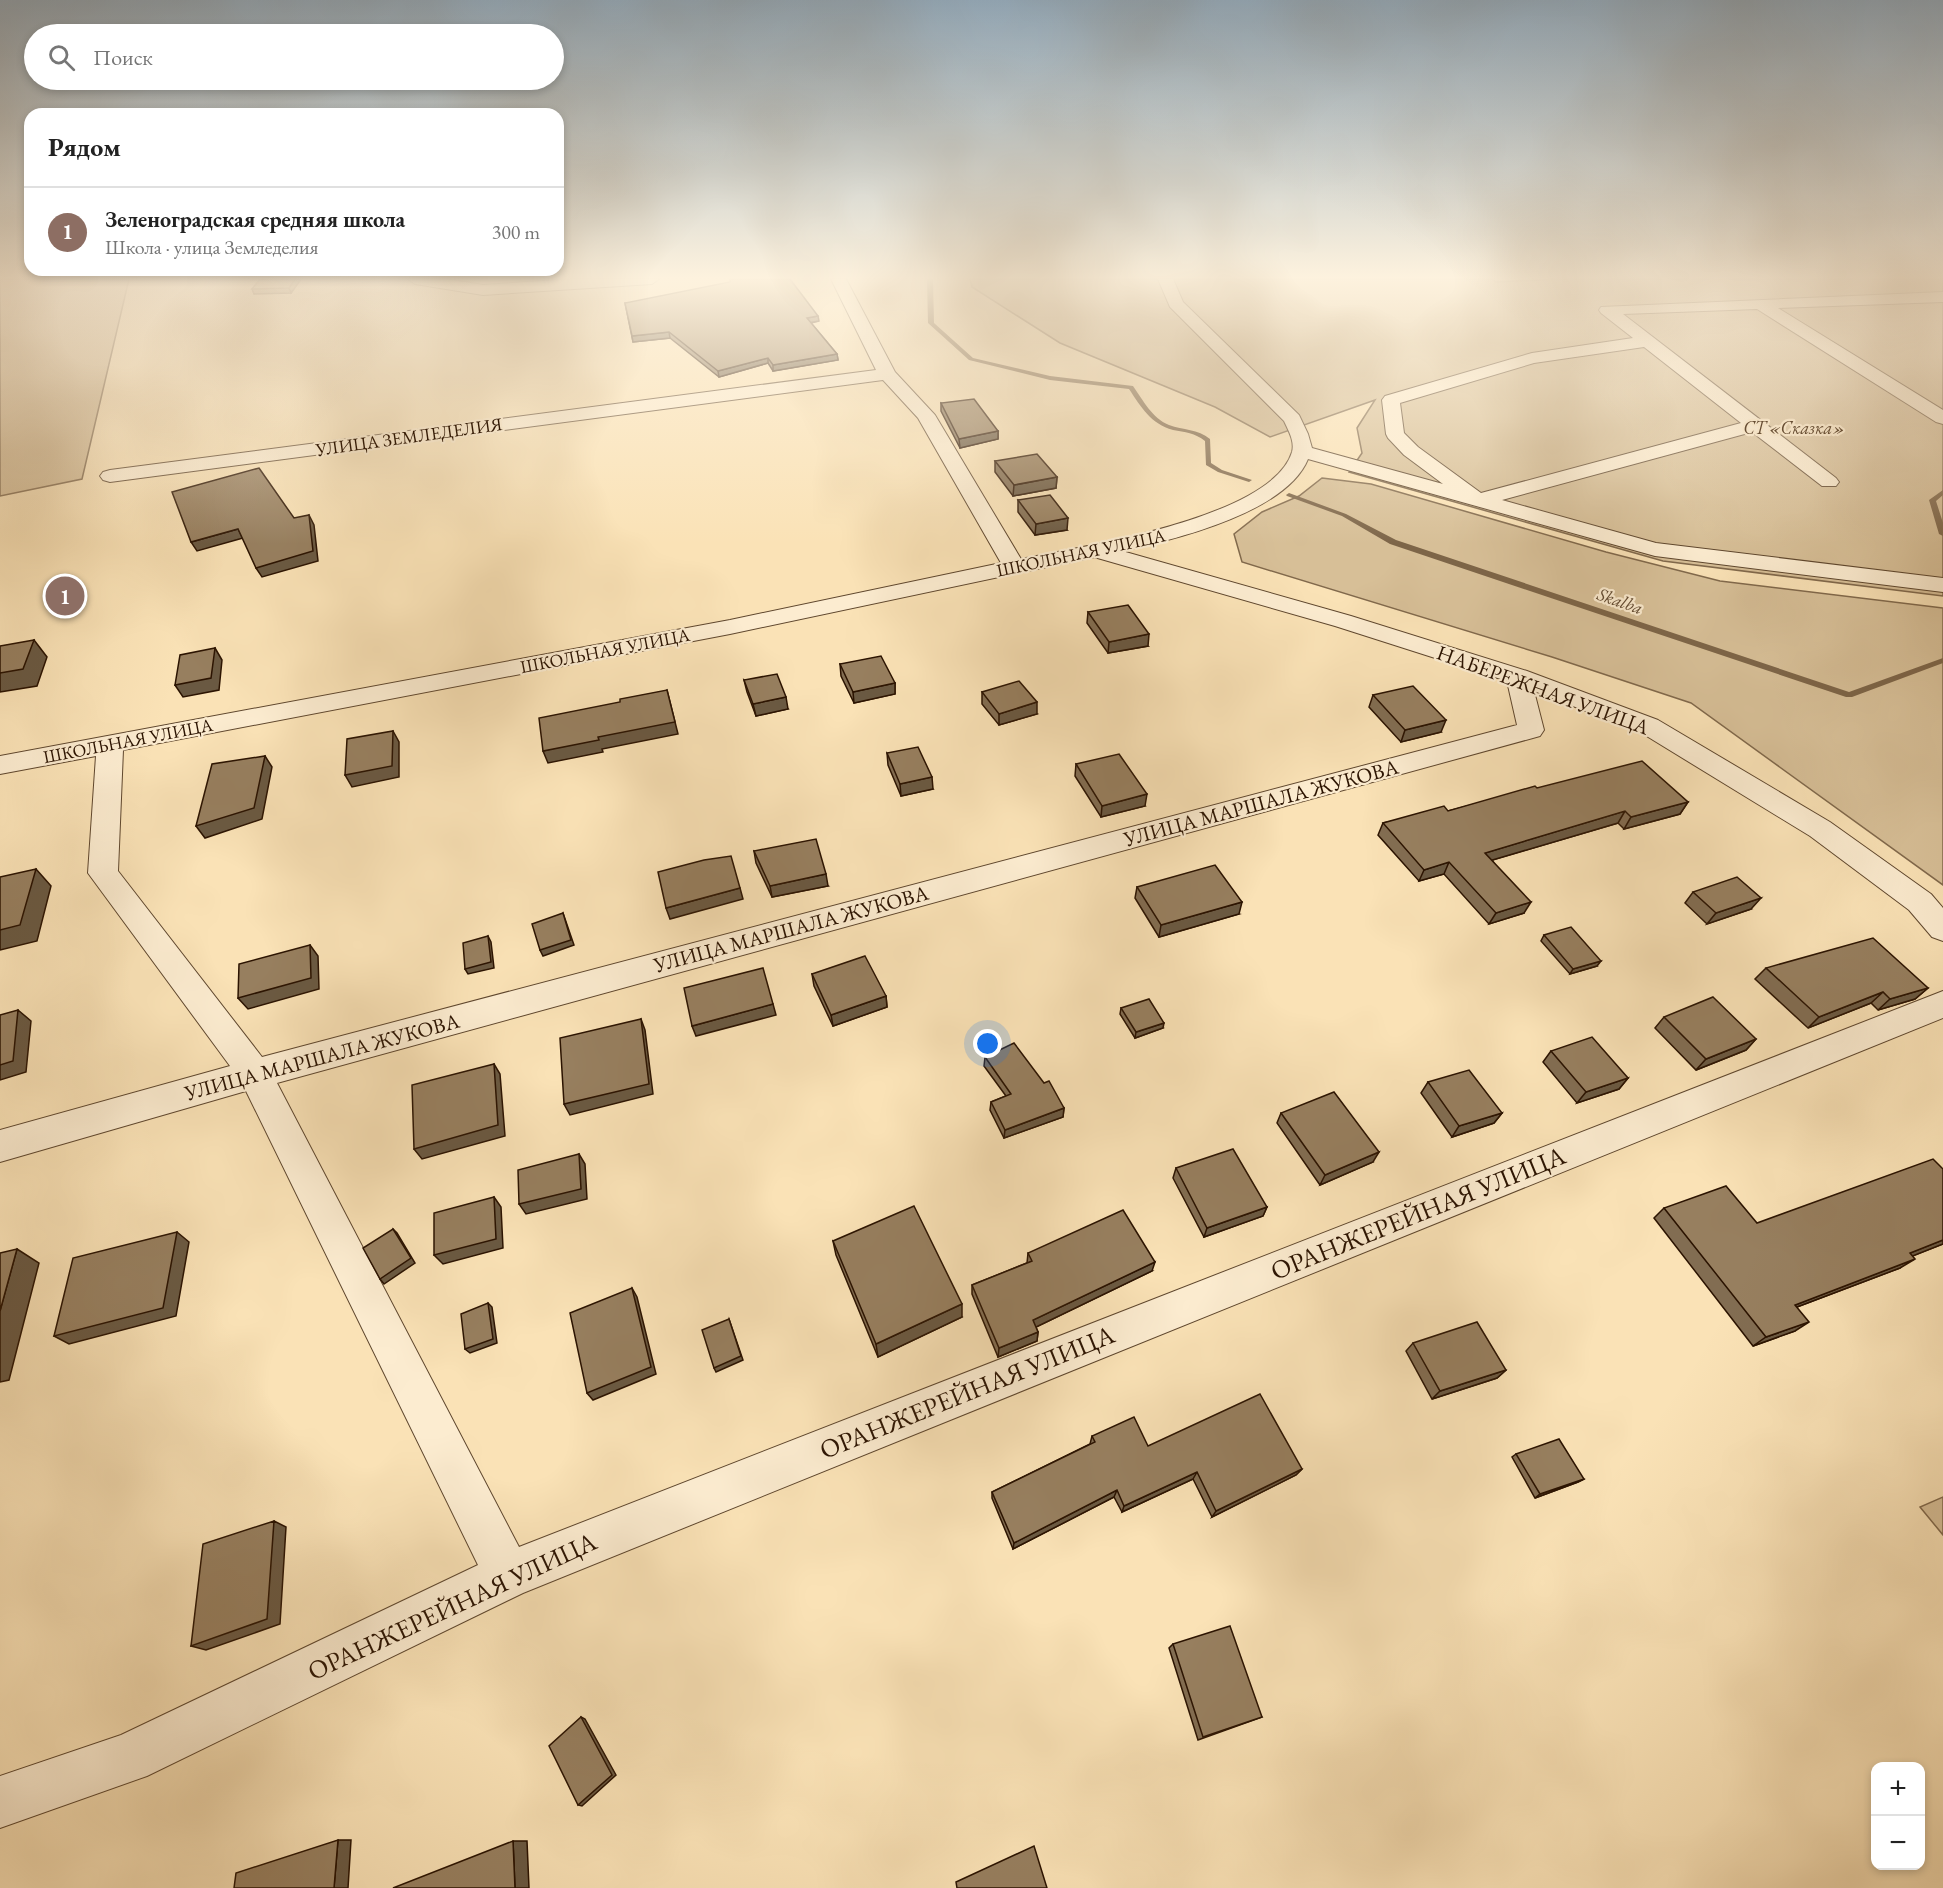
<!DOCTYPE html>
<html lang="ru">
<head>
<meta charset="utf-8">
<style>
  :root { --surface:#fff; --page:#f2f2f2; --text:#222; --muted:#767676; --line:#e0e0e0; --accent:#7c3aed }
  body { margin:0; font-family:"EB Garamond",serif; background:var(--page); color:var(--text) }
  .controls { position:absolute; right:18px; bottom:18px; display:grid; overflow:hidden; border-radius:12px; box-shadow:0 3px 9px #0003 }
  .controls button { width:54px; height:54px; display:grid; place-items:center; padding:0; border:0; border-bottom:2px solid var(--line); background:var(--surface); color:var(--text); font:30px sans-serif }
  .you { position:absolute; left:988px; top:1044px; width:21px; height:21px; margin:-15px; border:4px solid #fff; border-radius:50%; background:#1a73e8; box-shadow:0 0 0 9px #1a73e833 }
  .badge { display:grid; place-items:center; width:39px; height:39px; border-radius:50%; background:var(--accent); color:#fff; font-size:20px; font-weight:700 }
  .pin { position:absolute; translate:-50% -50%; border:3px solid #fff; box-shadow:0 2px 6px #0006 }
  .list { margin:0; padding:0; list-style:none }
  h2 { display:flex; justify-content:space-between; align-items:center; height:78px; margin:0; padding:0 24px; font-size:26px }
  h2 small { font-size:20px; font-weight:400; color:var(--muted) }
  .list li { display:grid; grid-template-columns:39px 1fr auto; gap:18px; align-items:center; box-sizing:border-box; height:90px; padding:0 24px; border-top:2px solid var(--line) }
  .list b { display:block; font-size:22px; white-space:nowrap }
  .list p { margin:0; font-size:20px; white-space:nowrap; color:var(--muted) }
  .list em { font-size:20px; font-style:normal; color:var(--muted) }
  .icon { flex:none; width:33px; height:33px; fill:none; stroke:currentColor; stroke-width:2; stroke-linecap:round; stroke-linejoin:round }
  .map { position:relative; flex:none; width:1943px; height:1888px; overflow:hidden }
  .search { position:absolute; background:var(--surface); box-shadow:0 3px 9px #0003; left:24px; top:24px; width:540px; height:66px; display:flex; align-items:center; gap:15px; box-sizing:border-box; padding:0 21px; border-radius:33px; color:var(--muted); font-size:22px }
  .panel { position:absolute; background:var(--surface); box-shadow:0 3px 9px #0003; left:24px; top:108px; width:540px; height:168px; border-radius:18px }
  .map>svg:first-child { display:block }
  .green { fill:#d7bf97; stroke:#81694c; stroke-width:1.5 }
  .lines { fill:none; stroke-linecap:round; stroke-linejoin:round }
  .stream { fill:#7d6548; fill-rule:evenodd }
  .minor-casing { stroke:#5f472e; stroke-width:2 }
  .minor { fill:#fcecd0; fill-rule:evenodd }
  .wall { fill:#826d52; stroke:#2b1301; stroke-width:1.5 }
  .shaded-wall { fill:#6a5942; stroke:#2b1301; stroke-width:1.5 }
  .building { fill:#977f5f; stroke:#2b1301; stroke-width:1.5 }
  .labels { text-anchor:middle; stroke-width:4.5; stroke-linejoin:round; paint-order:stroke }
  .far-park-label { font-size:18px; font-style:italic; fill:#674f36; stroke:#fcecd0 }
  .far-street-label { font-size:18px; fill:#2b1301; stroke:#fcecd0 }
  .far-water-label { font-size:18px; font-style:italic; fill:#624a31; stroke:#fcecd0 }
  .street-label { font-size:21px; fill:#2b1301; stroke:#fcecd0 }
  .near-street-label { font-size:26px; fill:#2b1301; stroke:#fcecd0 }
</style>
</head>
<body>
<div class="map">
<svg width="1943" height="1888" viewBox="0 0 1943 1888">
  <rect width="100%" height="100%" fill="#fae2b6"/>
  <filter id="stains"><feTurbulence type="fractalNoise" baseFrequency=".00333" numOctaves="4"/><feColorMatrix values="0 0 0 0 .2 0 0 0 0 .09 0 0 0 0 .02 0 0 0 .5 -.17"/></filter>
  <radialGradient id="worn" r=".72"><stop offset=".6" stop-color="#630" stop-opacity="0"/><stop offset="1" stop-color="#630" stop-opacity=".3"/></radialGradient>
  <g class="green">
    <polygon points="0,279 129,279 82,479 0,496"/>
    <polygon points="970,279 1492,279 1496,282 1560,279 1943,279 1943,596 1663,561 1349,472 1362,453 1357,428 1375,400 1270,437 1215,407 1060,343 972,287"/>
    <polygon points="1322,478 1371,484 1606,552 1720,581 1943,608 1943,885 1691,703 1552,657 1242,562 1234,534 1262,512 1299,496"/>
    <polygon points="1943,1497 1943,1535 1920,1507"/>
  </g>
  <g class="lines">
    <g class="stream">
      <path d="M927 279H933L934 323 973 358 1050 376 1133 386C1143 400 1152 418 1169 425 1183 430 1198 429 1210 439L1211 463 1222 470 1252 480 1249 482 1218 472 1206 465 1205 441C1195 433 1185 432 1173 430 1151 424 1141 407 1129 389L1050 380 969 360 928 323Z"/>
      <polygon points="1943,490 1943,495 1936,501 1943,523 1943,536 1939,534 1929,500"/>
      <polygon points="1289,493 1346,514 1396,540 1849,692 1943,658 1943,663 1852,697 1846,697 1390,544 1342,516 1287,496 1286,495"/>
    </g>
    <defs>
      <g id="minor">
        <polygon points="408,279 446,279 483,285 575,279 659,279 652,284 483,295 415,284"/>
        <path d="M831 279H846L895 372 935 415 1021 559C1081 547 1272 518 1292 452 1295 441 1288 430 1284 421L1170 307 1158 279H1173L1183 302 1299 415 1308 434 1312 448 1443 484 1404 455 1388 438 1386 434 1382 400 1385 396 1532 353 1633 338 1601 313 1599 310 1601 307 1943 292V302L1778 308 1943 410V424L1936 422 1757 309 1623 314 1836 478 1839 482 1836 486H1822L1752 432 1502 500 1656 543 1943 578V592L1655 556 1308 459C1286 513 1173 540 1122 551L1351 616 1527 671 1658 720 1830 822 1931 894 1943 908V941L1932 937 1909 910 1810 836 1640 732 1534 691 1544 730 1540 736 277 1083 519 1547 1943 991V1018L523 1593 147 1776 0 1828V1776L121 1735 478 1565 246 1091 0 1162V1130L230 1066 88 873 96 756 0 774V756L730 620 1001 563 918 418 883 380 110 482 103 480 100 476 103 472 110 470 876 370ZM1644 347 1741 423 1481 493 1418 447 1404 433 1400 403 1534 363ZM1094 557 1335 626 1507 681 1517 725 262 1057 118 871 123 750 730 634Z"/>
      </g>
    </defs>
    <use href="#minor" class="minor-casing"/>
    <use href="#minor" class="minor"/>
  </g>
  <g class="wall">
    <polygon points="301,279 291,293 254,294 252,289"/>
    <polygon points="625,303 819,321 811,323 837,354 838,360 773,371 768,363 719,377 670,338 633,342"/>
    <polygon points="941,403 998,431 998,439 960,448 941,411"/>
    <polygon points="995,461 1057,477 1056,488 1013,496 995,472"/>
    <polygon points="1018,500 1067,530 1035,535 1018,512"/>
    <polygon points="1088,612 1148,646 1108,653 1087,623"/>
    <polygon points="840,664 895,683 895,694 854,703 841,676"/>
    <polygon points="744,680 788,709 756,716 747,692"/>
    <polygon points="982,692 1037,714 999,725 982,704"/>
    <polygon points="1373,695 1441,732 1401,742 1369,707"/>
    <polygon points="887,753 933,789 901,796 888,765"/>
    <polygon points="1076,764 1145,806 1101,817 1075,776"/>
    <polygon points="1537,788 1688,802 1680,814 1624,829 1618,823 1492,860 1524,913 1489,924 1444,874 1419,881 1378,835 1383,823 1448,811"/>
    <polygon points="754,851 828,886 772,897 756,863"/>
    <polygon points="1137,887 1239,914 1159,937 1135,898"/>
    <polygon points="1693,892 1751,909 1707,924 1685,903"/>
    <polygon points="1544,935 1597,966 1570,974 1541,941"/>
    <polygon points="1766,968 1928,988 1915,999 1878,1010 1871,1003 1808,1028 1755,979"/>
    <polygon points="812,974 886,996 887,1007 833,1026 814,986"/>
    <polygon points="1121,1008 1163,1028 1135,1038 1120,1014"/>
    <polygon points="1664,1017 1756,1039 1746,1050 1696,1070 1655,1028"/>
    <polygon points="1551,1051 1628,1078 1619,1089 1577,1103 1543,1062"/>
    <polygon points="985,1057 1044,1083 1064,1108 1063,1117 1004,1138 990,1110 991,1102 1006,1096 984,1066"/>
    <polygon points="1428,1082 1502,1113 1494,1123 1452,1137 1421,1093"/>
    <polygon points="1281,1113 1373,1162 1320,1185 1277,1123"/>
    <polygon points="1176,1168 1267,1207 1263,1216 1204,1237 1173,1178"/>
    <polygon points="1664,1208 1757,1223 1943,1244 1912,1256 1900,1268 1797,1307 1795,1331 1753,1346 1654,1218"/>
    <polygon points="833,1241 962,1317 878,1357 836,1255"/>
    <polygon points="1028,1253 1152,1271 1036,1327 1038,1332 1037,1341 998,1357 972,1294 972,1285 1027,1263"/>
    <polygon points="1413,1343 1506,1370 1497,1378 1432,1399 1406,1351"/>
    <polygon points="1092,1436 1148,1446 1302,1469 1296,1475 1212,1517 1193,1479 1122,1512 1114,1497 1013,1549 992,1498 992,1492 1090,1444"/>
    <polygon points="1516,1454 1584,1479 1578,1482 1535,1498 1512,1457"/>
    <polygon points="1173,1644 1262,1717 1198,1740 1169,1648"/>
  </g>
  <g class="shaded-wall">
    <polygon points="295,279 301,279 291,293 289,288"/>
    <polygon points="818,316 819,321 808,323 807,318"/>
    <polygon points="669,332 670,338 633,342 632,336"/>
    <polygon points="837,354 838,360 773,371 773,365"/>
    <polygon points="768,358 768,363 719,377 718,371"/>
    <polygon points="998,431 998,439 960,448 959,439"/>
    <polygon points="1057,477 1056,488 1013,496 1014,485"/>
    <polygon points="309,515 314,525 318,561 262,577 256,568"/>
    <polygon points="1068,518 1067,530 1035,535 1036,524"/>
    <polygon points="238,529 243,538 197,551 191,542"/>
    <polygon points="1149,634 1148,646 1108,653 1109,642"/>
    <polygon points="34,640 47,657 37,686 0,692 0,673"/>
    <polygon points="215,648 222,660 219,690 183,697 175,685"/>
    <polygon points="895,683 895,694 854,703 853,692"/>
    <polygon points="667,690 678,734 602,749 603,752 548,763 543,751 598,737"/>
    <polygon points="786,697 788,709 756,716 753,704"/>
    <polygon points="1037,702 1037,714 999,725 999,714"/>
    <polygon points="1446,720 1441,732 1401,742 1405,730"/>
    <polygon points="393,731 399,742 399,777 352,787 345,775"/>
    <polygon points="265,756 272,767 262,819 205,838 196,826"/>
    <polygon points="932,777 933,789 901,796 900,784"/>
    <polygon points="1147,794 1145,806 1101,817 1102,806"/>
    <polygon points="1688,802 1680,814 1624,829 1631,817"/>
    <polygon points="1625,811 1618,823 1479,864 1485,853"/>
    <polygon points="1449,862 1444,874 1419,881 1424,870"/>
    <polygon points="36,869 51,886 37,941 0,950 0,930"/>
    <polygon points="826,874 828,886 772,897 770,886"/>
    <polygon points="740,888 743,899 670,919 666,908"/>
    <polygon points="1761,898 1751,909 1707,924 1716,913"/>
    <polygon points="1242,902 1239,914 1159,937 1161,925"/>
    <polygon points="1531,902 1524,913 1489,924 1496,913"/>
    <polygon points="563,913 574,945 543,956 540,950"/>
    <polygon points="488,936 491,942 494,968 468,974 465,969"/>
    <polygon points="310,945 318,956 319,989 248,1009 238,998"/>
    <polygon points="1601,961 1597,966 1570,974 1573,969"/>
    <polygon points="1928,988 1915,999 1878,1010 1890,999"/>
    <polygon points="1883,992 1871,1003 1808,1028 1819,1017"/>
    <polygon points="886,996 887,1007 833,1026 831,1015"/>
    <polygon points="773,1004 776,1015 696,1036 692,1026"/>
    <polygon points="18,1010 31,1021 26,1072 0,1080 0,1065"/>
    <polygon points="641,1019 645,1030 653,1094 570,1115 564,1104"/>
    <polygon points="1164,1023 1163,1028 1135,1038 1136,1032"/>
    <polygon points="1756,1039 1746,1050 1696,1070 1706,1059"/>
    <polygon points="494,1064 500,1074 505,1136 422,1159 414,1149"/>
    <polygon points="1628,1078 1619,1089 1577,1103 1586,1092"/>
    <polygon points="1064,1108 1063,1117 1004,1138 1005,1130"/>
    <polygon points="1502,1113 1494,1123 1452,1137 1459,1126"/>
    <polygon points="1379,1152 1373,1162 1320,1185 1325,1175"/>
    <polygon points="579,1154 585,1164 587,1199 526,1214 519,1204"/>
    <polygon points="494,1197 501,1207 503,1248 443,1264 434,1255"/>
    <polygon points="1267,1207 1263,1216 1204,1237 1207,1228"/>
    <polygon points="393,1229 397,1233 415,1263 384,1284 380,1279"/>
    <polygon points="177,1232 189,1242 176,1316 69,1344 54,1336"/>
    <polygon points="1943,1240 1943,1244 1895,1263 1910,1253"/>
    <polygon points="17,1249 39,1263 9,1380 0,1382 0,1311"/>
    <polygon points="1915,1259 1900,1268 1781,1313 1795,1305"/>
    <polygon points="1155,1262 1152,1271 1032,1329 1033,1320"/>
    <polygon points="632,1288 637,1297 656,1374 593,1400 587,1393"/>
    <polygon points="488,1303 492,1307 497,1343 470,1353 465,1349"/>
    <polygon points="962,1304 962,1317 878,1357 876,1344"/>
    <polygon points="729,1319 743,1360 716,1372 714,1368"/>
    <polygon points="1809,1322 1795,1331 1753,1346 1766,1337"/>
    <polygon points="1038,1332 1037,1341 998,1357 999,1348"/>
    <polygon points="1506,1370 1497,1378 1432,1399 1440,1391"/>
    <polygon points="1302,1469 1296,1475 1212,1517 1216,1511"/>
    <polygon points="1197,1472 1193,1479 1122,1512 1124,1506"/>
    <polygon points="1584,1479 1578,1482 1535,1498 1540,1494"/>
    <polygon points="1117,1490 1114,1497 1013,1549 1014,1543"/>
    <polygon points="274,1521 286,1527 280,1624 206,1650 191,1646"/>
    <polygon points="581,1717 585,1719 616,1775 582,1806 578,1805"/>
    <polygon points="338,1840 351,1840 348,1888 334,1888"/>
    <polygon points="513,1841 527,1841 529,1888 515,1888"/>
  </g>
  <g class="building">
    <polygon points="260,279 295,279 289,288 252,289"/>
    <polygon points="730,279 790,279 818,316 807,318 837,354 773,365 768,358 718,371 669,332 632,336 625,303 730,282"/>
    <polygon points="974,399 998,431 959,439 941,403"/>
    <polygon points="1037,454 1057,477 1014,485 995,461"/>
    <polygon points="259,468 294,518 309,515 313,551 256,568 238,529 191,542 172,492"/>
    <polygon points="1050,495 1068,518 1036,524 1018,500"/>
    <polygon points="1128,605 1149,634 1109,642 1088,612"/>
    <polygon points="34,640 23,669 0,673 0,646"/>
    <polygon points="215,648 211,678 175,685 180,655"/>
    <polygon points="881,656 895,683 853,692 840,664"/>
    <polygon points="777,674 786,697 753,704 744,680"/>
    <polygon points="1019,681 1037,702 999,714 982,692"/>
    <polygon points="1413,686 1446,720 1405,730 1373,695"/>
    <polygon points="667,690 675,722 598,737 599,740 543,751 539,718 620,702 620,699"/>
    <polygon points="393,731 392,766 345,775 347,739"/>
    <polygon points="918,747 932,777 900,784 887,753"/>
    <polygon points="1119,754 1147,794 1102,806 1076,764"/>
    <polygon points="265,756 254,808 196,826 212,764"/>
    <polygon points="1642,761 1688,802 1631,817 1625,811 1485,853 1531,902 1496,913 1449,862 1424,870 1383,823 1444,806 1448,811 1535,786 1537,788"/>
    <polygon points="816,839 826,874 770,886 754,851"/>
    <polygon points="731,856 740,888 666,908 658,872 704,860"/>
    <polygon points="1215,865 1242,902 1161,925 1137,887"/>
    <polygon points="36,869 20,925 0,930 0,877"/>
    <polygon points="1737,877 1761,898 1716,913 1693,892"/>
    <polygon points="563,913 571,940 540,950 532,924"/>
    <polygon points="1571,927 1601,961 1573,969 1544,935"/>
    <polygon points="488,936 491,962 465,969 463,943"/>
    <polygon points="1873,938 1928,988 1890,999 1883,992 1819,1017 1766,968"/>
    <polygon points="310,945 311,978 238,998 239,964"/>
    <polygon points="865,956 886,996 831,1015 812,974"/>
    <polygon points="763,968 773,1004 692,1026 684,988"/>
    <polygon points="1713,997 1756,1039 1706,1059 1664,1017"/>
    <polygon points="1149,999 1164,1023 1136,1032 1121,1008"/>
    <polygon points="18,1010 13,1061 0,1065 0,1015"/>
    <polygon points="641,1019 649,1084 564,1104 560,1038"/>
    <polygon points="1592,1037 1628,1078 1586,1092 1551,1051"/>
    <polygon points="1014,1043 1044,1083 1049,1081 1064,1108 1005,1130 991,1102 1011,1094 985,1057"/>
    <polygon points="494,1064 498,1125 414,1149 412,1085"/>
    <polygon points="1469,1070 1502,1113 1459,1126 1428,1082"/>
    <polygon points="1334,1092 1379,1152 1325,1175 1281,1113"/>
    <polygon points="1233,1149 1267,1207 1207,1228 1176,1168"/>
    <polygon points="579,1154 581,1189 519,1204 518,1170"/>
    <polygon points="1933,1159 1943,1169 1943,1240 1910,1253 1915,1259 1795,1305 1809,1322 1766,1337 1664,1208 1726,1186 1757,1223"/>
    <polygon points="494,1197 496,1239 434,1255 434,1213"/>
    <polygon points="914,1206 962,1304 876,1344 833,1241"/>
    <polygon points="1123,1210 1155,1262 1033,1320 1038,1332 999,1348 972,1285 1032,1261 1028,1253"/>
    <polygon points="393,1229 411,1258 380,1279 363,1248"/>
    <polygon points="177,1232 163,1308 54,1336 73,1258"/>
    <polygon points="17,1249 0,1311 0,1253"/>
    <polygon points="632,1288 651,1367 587,1393 570,1313"/>
    <polygon points="488,1303 493,1339 465,1349 461,1314"/>
    <polygon points="729,1319 741,1356 714,1368 702,1330"/>
    <polygon points="1477,1322 1506,1370 1440,1391 1413,1343"/>
    <polygon points="1260,1394 1302,1469 1216,1511 1197,1472 1124,1506 1117,1490 1014,1543 992,1492 1095,1442 1092,1436 1134,1417 1148,1446"/>
    <polygon points="1559,1439 1584,1479 1540,1494 1516,1454"/>
    <polygon points="274,1521 267,1619 191,1646 203,1544"/>
    <polygon points="1230,1626 1262,1717 1203,1737 1173,1644"/>
    <polygon points="581,1717 612,1775 578,1805 549,1746"/>
    <polygon points="338,1840 334,1888 234,1888 236,1873"/>
    <polygon points="513,1841 515,1888 393,1888"/>
    <polygon points="1034,1846 1047,1888 957,1888 956,1882"/>
  </g>
  <linearGradient id="sky" x2="0" y2="1"><stop stop-color="#93aabb"/><stop offset="0.51" stop-color="#fdf2de"/><stop offset="1" stop-color="#fdf2de" stop-opacity="0"/></linearGradient>
  <rect width="1943" height="544" fill="url(#sky)"/>
  <g class="labels">
    <g class="far-park-label">
      <text x="1794" y="434">СТ «Сказка»</text>
    </g>
    <g class="far-street-label">
      <text transform="translate(409 437) rotate(-8)" y="6">УЛИЦА ЗЕМЛЕДЕЛИЯ</text>
      <text transform="translate(1081 553) rotate(-12)" y="6">ШКОЛЬНАЯ УЛИЦА</text>
      <text transform="translate(605 651) rotate(-11)" y="6">ШКОЛЬНАЯ УЛИЦА</text>
      <text transform="translate(128 741) rotate(-11)" y="6">ШКОЛЬНАЯ УЛИЦА</text>
    </g>
    <g class="far-water-label">
      <text transform="translate(1620 601) rotate(19)" y="6">Skalba</text>
    </g>
    <g class="street-label">
      <text transform="translate(1543 690) rotate(20)" y="7">НАБЕРЕЖНАЯ УЛИЦА</text>
      <text transform="translate(1261 803) rotate(-15)" y="7">УЛИЦА МАРШАЛА ЖУКОВА</text>
      <text transform="translate(791 929) rotate(-15)" y="7">УЛИЦА МАРШАЛА ЖУКОВА</text>
      <text transform="translate(322 1057) rotate(-15)" y="7">УЛИЦА МАРШАЛА ЖУКОВА</text>
    </g>
    <g class="near-street-label">
      <text transform="translate(1418 1213) rotate(-22)" y="9">ОРАНЖЕРЕЙНАЯ УЛИЦА</text>
      <text transform="translate(967 1392) rotate(-22)" y="9">ОРАНЖЕРЕЙНАЯ УЛИЦА</text>
      <text transform="translate(452 1606) rotate(-25)" y="9">ОРАНЖЕРЕЙНАЯ УЛИЦА</text>
    </g>
  </g>
  <rect width="100%" height="100%" filter="url(#stains)"/>
  <rect width="100%" height="100%" fill="url(#worn)"/>
</svg>
<div class="controls">
<button>+</button>
<button>−</button>
</div>
<div class="you"></div>
<div class="pin badge" style="left:65px;top:596px;background:#8d6e63">1</div>
<div class="search"><svg class="icon" aria-label="search" viewBox="0 0 24 24"><circle cx="10" cy="10" r="6"/><path d="M15 15l6 6"/></svg>Поиск</div>
<section class="panel">
<h2>Рядом<small></small></h2>
<ul class="list">
<li><span class="badge" style="background:#8d6e63">1</span><div><b>Зеленоградская средняя школа</b><p>Школа · улица Земледелия</p></div><em>300 m</em></li>
</ul>
</section>
</div>
</body>
</html>
